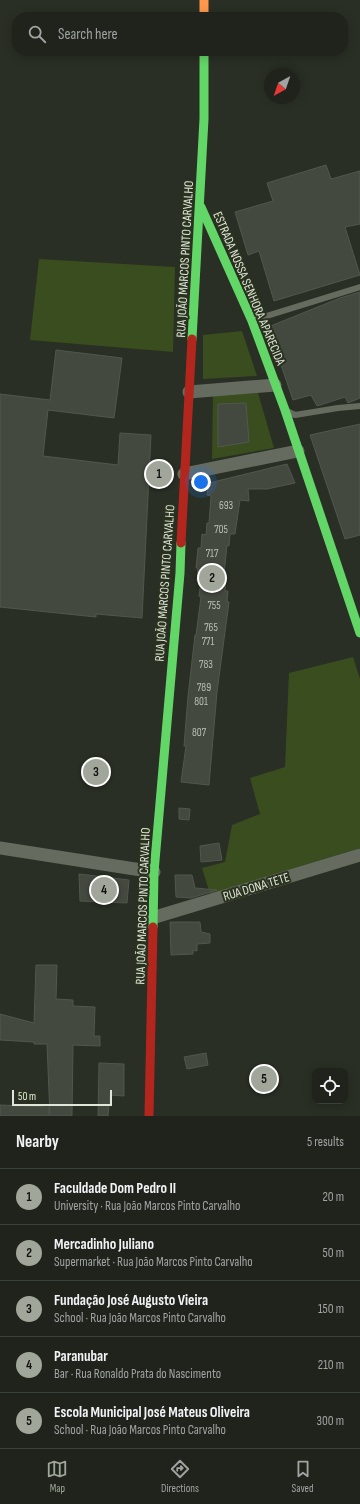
<!DOCTYPE html>
<html lang="en">
<head>
<meta charset="utf-8">
<style>
  :root { --surface:#1f231b; --page:#272b24; --text:#f1f3f6; --muted:#a1a4a3; --line:#3c403a; --accent:#a0a69a }
  body { margin:0; font-family:"Sofia Sans Condensed",sans-serif; background:var(--page); color:var(--text) }
  .controls { position:absolute; right:12px; bottom:12px; display:grid; overflow:hidden; border-radius:8px; box-shadow:0 2px 10px #0003 }
  .controls button { width:36px; height:36px; display:grid; place-items:center; padding:0; border:0; border-bottom:1px solid var(--line); background:var(--surface); color:var(--text); font:20px sans-serif }
  .compass { position:absolute; left:264px; top:68px; width:36px; height:36px; border-radius:50%; background:var(--surface); box-shadow:0 2px 10px #0003; rotate:220deg }
  .scale { position:absolute; left:12px; bottom:10px; width:100px; box-sizing:border-box; padding-left:4px; border:2px solid #e0e6d9; border-top:0; font-size:11px; line-height:14px; white-space:nowrap; color:#e0e6d9; -webkit-text-stroke:3px #2a331f; paint-order:stroke }
  .you { position:absolute; left:201px; top:482px; width:14px; height:14px; margin:-10px; border:3px solid #fff; border-radius:50%; background:#1a73e8; box-shadow:0 0 0 6px #1a73e833 }
  .badge { display:grid; place-items:center; width:26px; height:26px; border-radius:50%; background:var(--accent); color:#111; font-size:13px; font-weight:700 }
  .pin { position:absolute; translate:-50% -50%; border:2px solid #fff; box-shadow:0 1px 4px #0006 }
  .list { margin:0; padding:0; list-style:none }
  h2 { display:flex; justify-content:space-between; align-items:center; height:52px; margin:0; padding:0 16px; font-size:17px }
  h2 small { font-size:13px; font-weight:400; color:var(--muted) }
  .list li { display:grid; grid-template-columns:26px 1fr auto; gap:12px; align-items:center; box-sizing:border-box; height:56px; padding:0 16px; border-top:1px solid var(--line) }
  .list b { display:block; font-size:15px; white-space:nowrap }
  .list p { margin:0; font-size:13px; white-space:nowrap; color:var(--muted) }
  .list em { font-size:13px; font-style:normal; color:var(--muted) }
  .icon { flex:none; width:22px; height:22px; fill:none; stroke:currentColor; stroke-width:2; stroke-linecap:round; stroke-linejoin:round }
  .map { position:relative; flex:none; width:360px; height:1116px; overflow:hidden }
  .search { position:absolute; background:var(--surface); box-shadow:0 2px 10px #0003; left:12px; right:12px; top:12px; height:44px; display:flex; align-items:center; gap:10px; box-sizing:border-box; padding:0 14px; border-radius:16px; color:var(--muted); font-size:15px }
  .sheet { height:332px; background:var(--surface) }
  nav { display:flex; justify-content:space-around; align-items:center; box-sizing:border-box; height:56px; border-top:1px solid var(--line); background:var(--surface); font-size:11px; color:var(--muted) }
  nav a { display:grid; justify-items:center; gap:2px }
  nav .on { color:var(--accent) }
  .map>svg:first-child { display:block }
  .green { fill:#3a4d1e }
  .building { fill:#444940; stroke:#52574e }
  .lines { fill:none; stroke-linecap:round; stroke-linejoin:round }
  .lane { stroke:#666b60; stroke-width:6 }
  .street { stroke:#666b60; stroke-width:13 }
  .fast { stroke:#63d668; stroke-width:9 }
  .slow { stroke:#ff974d; stroke-width:9 }
  .jam { stroke:#b3261e; stroke-width:9 }
  .labels { text-anchor:middle; stroke-width:4; stroke-linejoin:round; paint-order:stroke }
  .number-label { font-size:11px; fill:#b9bfb3 }
  .street-label { font-size:13px; fill:#e0e6d9; stroke:#2a331f }
</style>
</head>
<body>
<div class="map">
<svg width="360" height="1116" viewBox="0 0 360 1116">
  <rect width="100%" height="100%" fill="#292f24"/>
  <g class="green">
    <polygon points="39,259 175,267 173,352 30,340"/>
    <polygon points="242,331 257,376 203,379 203,335"/>
    <polygon points="258,393 274,448 212,459 213,394"/>
    <polygon points="353,657 360,679 360,848 210,894 202,868 225,862 232,825 260,814 250,778 285,767 289,673"/>
  </g>
  <g class="building">
    <polygon points="326,165 331,179 360,171 360,224 345,227 360,275 274,301 259,251 248,255 235,212 273,201 267,183"/>
    <polygon points="360,292 360,398 348,403 345,397 317,406 311,395 293,400 268,327 340,298"/>
    <polygon points="56,350 122,358 114,418 48,410 43,456 118,465 120,433 151,435 142,618 96,614 96,617 0,607 0,394 50,400"/>
    <polygon points="246,403 249,442 218,447 218,404"/>
    <polygon points="360,424 360,535 345,539 310,435"/>
    <polygon points="287,464 295,483 267,489 248,489 249,501 240,500 235,534 230,534 229,546 227,545 224,575 226,576 225,591 228,591 227,602 229,602 217,692 209,785 181,782 186,746 184,746 188,696 195,635 196,635 201,597 199,596 201,581 197,581 198,568 196,568 198,548 201,548 202,534 206,535 207,523 209,523 211,496 207,495 209,483"/>
    <polygon points="179,808 190,809 189,820 179,819"/>
    <polygon points="219,843 222,860 201,862 200,846"/>
    <polygon points="79,874 129,880 127,903 80,901"/>
    <polygon points="175,875 192,875 195,888 217,890 191,898 176,897"/>
    <polygon points="170,922 200,922 201,932 210,934 210,943 197,944 197,951 193,950 193,954 171,955"/>
    <polygon points="36,965 57,965 56,999 73,1000 73,1006 95,1007 94,1036 100,1036 100,1046 73,1045 72,1116 50,1116 47,1044 34,1044 34,1042 0,1040 0,1014 34,1023"/>
    <polygon points="206,1053 208,1065 187,1069 184,1057"/>
    <polygon points="99,1063 124,1064 124,1096 110,1095 108,1116 98,1116"/>
    <polygon points="0,1105 49,1107 49,1116 0,1116"/>
  </g>
  <g class="lines">
    <g class="lane">
      <polyline points="254,320 360,287"/>
      <polyline points="289,412 295,415 338,408 360,406"/>
    </g>
    <g class="street">
      <polyline points="189,392 275,385"/>
      <polyline points="184,474 298,451"/>
      <polyline points="0,848 154,872"/>
      <polyline points="152,918 360,855"/>
    </g>
    <g class="fast">
      <polyline points="201,207 252,321 285,410 360,633"/>
      <polyline points="192,339 204,119 204,51"/>
      <polyline points="153,927 154,872 180,573 181,543"/>
    </g>
    <polyline class="slow" points="204,0 204,17"/>
    <g class="jam">
      <polyline points="181,543 192,339"/>
      <polyline points="149,1116 153,927"/>
    </g>
  </g>
  <g class="labels">
    <g class="number-label">
      <text x="226" y="509">693</text>
      <text x="221" y="533">705</text>
      <text x="212" y="557">717</text>
      <text x="214" y="609">755</text>
      <text x="211" y="631">765</text>
      <text x="208" y="645">771</text>
      <text x="206" y="668">783</text>
      <text x="204" y="691">789</text>
      <text x="201" y="705">801</text>
      <text x="199" y="736">807</text>
    </g>
    <g class="street-label">
      <text transform="translate(184 259) rotate(-87)" y="5">RUA JOÃO MARCOS PINTO CARVALHO</text>
      <text transform="translate(250 288) rotate(67)" y="5">ESTRADA NOSSA SENHORA APARECIDA</text>
      <text transform="translate(164 583) rotate(-86)" y="5">RUA JOÃO MARCOS PINTO CARVALHO</text>
      <text transform="translate(256 886) rotate(-17)" y="5">RUA DONA TETE</text>
      <text transform="translate(142 906) rotate(-88)" y="5">RUA JOÃO MARCOS PINTO CARVALHO</text>
    </g>
  </g>
</svg>
<div class="controls">
<button><svg class="icon" aria-label="locate" viewBox="0 0 24 24"><circle cx="12" cy="12" r="6"/><path d="M12 2v4M12 18v4M2 12h4M18 12h4"/></svg></button>
</div>
<svg class="compass" viewBox="-18 -18 36 36"><path d="M0-13l5 13h-10z" fill="#e53935"/><path d="M0 13l5-13h-10z" fill="#a1a4a3"/></svg>
<div class="scale">50 m</div>
<div class="you"></div>
<div class="pin badge" style="left:159px;top:474px">1</div>
<div class="pin badge" style="left:212px;top:578px">2</div>
<div class="pin badge" style="left:96px;top:772px">3</div>
<div class="pin badge" style="left:104px;top:890px">4</div>
<div class="pin badge" style="left:264px;top:1079px">5</div>
<div class="search"><svg class="icon" aria-label="search" viewBox="0 0 24 24"><circle cx="10" cy="10" r="6"/><path d="M15 15l6 6"/></svg>Search here</div>
</div>
<section class="sheet">
<h2>Nearby<small>5 results</small></h2>
<ul class="list">
<li><span class="badge">1</span><div><b>Faculdade Dom Pedro II</b><p>University · Rua João Marcos Pinto Carvalho</p></div><em>20 m</em></li>
<li><span class="badge">2</span><div><b>Mercadinho Juliano</b><p>Supermarket · Rua João Marcos Pinto Carvalho</p></div><em>50 m</em></li>
<li><span class="badge">3</span><div><b>Fundação José Augusto Vieira</b><p>School · Rua João Marcos Pinto Carvalho</p></div><em>150 m</em></li>
<li><span class="badge">4</span><div><b>Paranubar</b><p>Bar · Rua Ronaldo Prata do Nascimento</p></div><em>210 m</em></li>
<li><span class="badge">5</span><div><b>Escola Municipal José Mateus Oliveira</b><p>School · Rua João Marcos Pinto Carvalho</p></div><em>300 m</em></li>
</ul>
</section>
<nav>
<a class="on"><svg class="icon" aria-label="map" viewBox="0 0 24 24"><path d="M3 6l6-2 6 2 6-2v14l-6 2-6-2-6 2zM9 4v14M15 6v14"/></svg>Map</a>
<a><svg class="icon" aria-label="directions" viewBox="0 0 24 24"><path d="M12 3l9 9-9 9-9-9zM9 14v-3h6M13 9l2 2-2 2"/></svg>Directions</a>
<a><svg class="icon" aria-label="saved" viewBox="0 0 24 24"><path d="M7 4h10v16l-5-4-5 4z"/></svg>Saved</a>
</nav>
</body>
</html>
